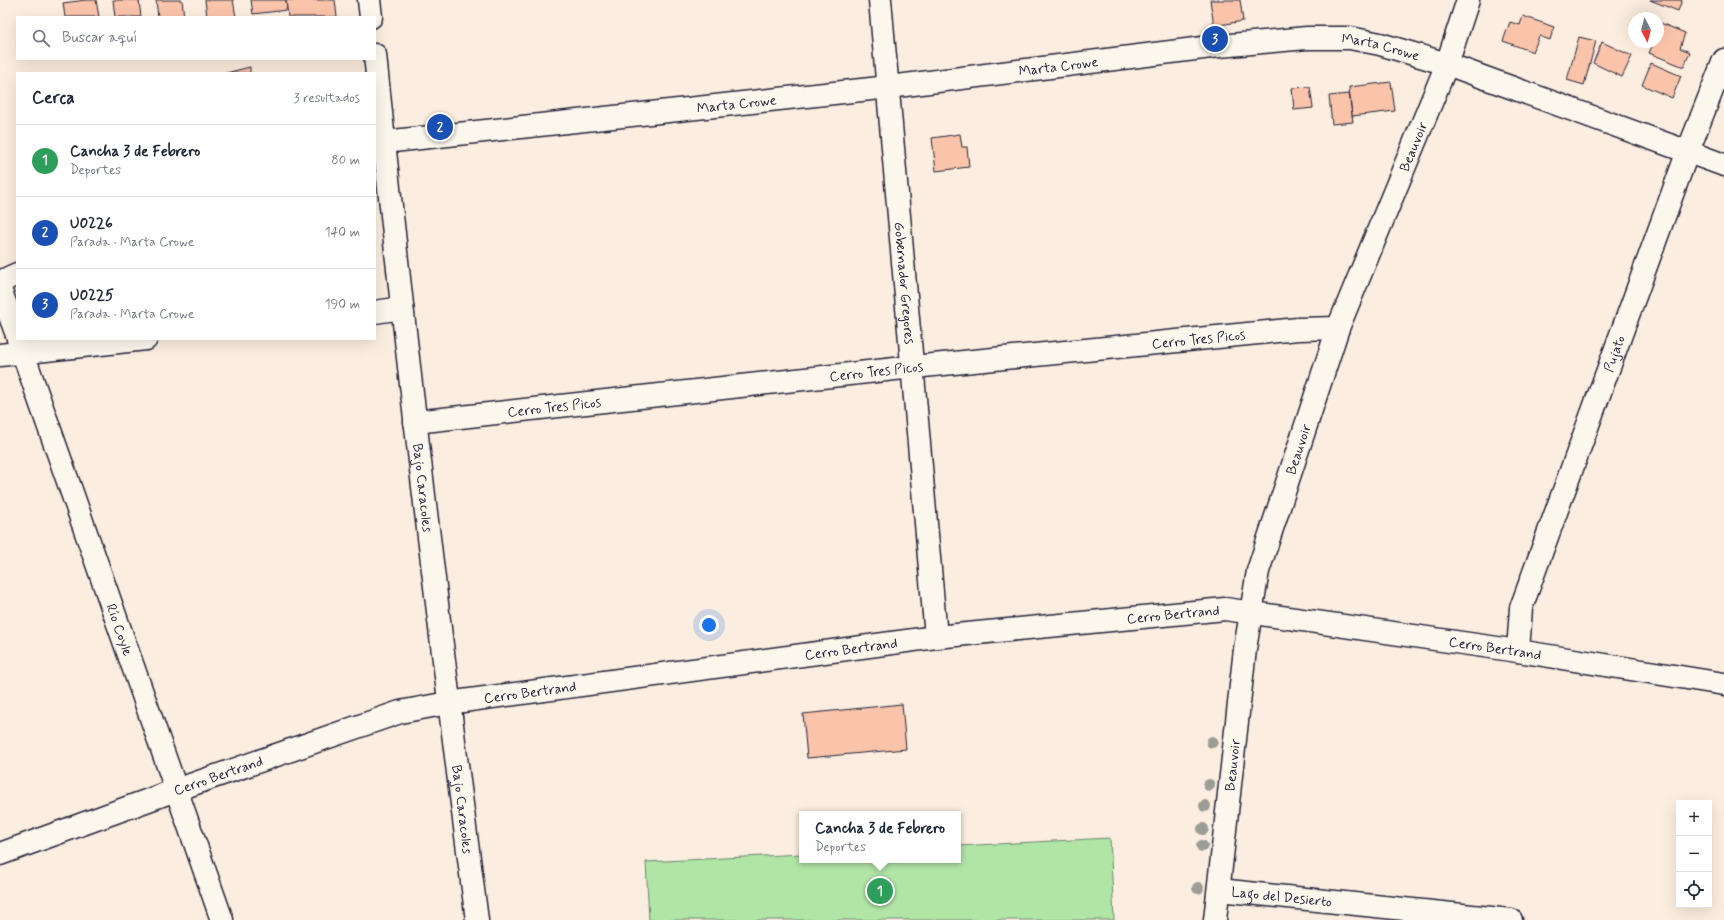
<!DOCTYPE html>
<html lang="es">
<head>
<meta charset="utf-8">
<style>
  :root { --surface:#fff; --page:#f2f2f3; --text:#1f2937; --muted:#747a83; --line:#e0e1e3; --accent:#b45309 }
  body { margin:0; font-family:Mynerve,sans-serif; background:var(--page); color:var(--text) }
  .controls { position:absolute; right:12px; bottom:12px; display:grid; overflow:hidden; border-radius:0px; box-shadow:0 4px 16px #0002 }
  .controls button { width:36px; height:36px; display:grid; place-items:center; padding:0; border:0; border-bottom:1px solid var(--line); background:var(--surface); color:var(--text); font:20px sans-serif }
  .compass { position:absolute; left:1628px; top:12px; width:36px; height:36px; border-radius:50%; background:var(--surface); box-shadow:0 4px 16px #0002; rotate:173deg }
  .you { position:absolute; left:709px; top:625px; width:14px; height:14px; margin:-10px; border:3px solid #fff; border-radius:50%; background:#1a73e8; box-shadow:0 0 0 6px #1a73e833 }
  .badge { display:grid; place-items:center; width:26px; height:26px; border-radius:50%; background:var(--accent); color:#fff; font-size:13px; font-weight:700 }
  .pin { position:absolute; translate:-50% -50%; border:2px solid #fff; box-shadow:0 1px 4px #0006 }
  .popup { position:absolute; left:799px; top:811px; width:162px; height:52px; box-sizing:border-box; display:grid; place-content:center; border-radius:0px; background:var(--surface); filter:drop-shadow(0 1px 3px #0005); font-size:13px; white-space:nowrap; color:var(--muted) }
  .popup b { font-size:15px; color:var(--text) }
  .popup::after { content:''; position:absolute; left:50%; top:100%; margin-left:-8px; border:8px solid transparent; border-top-color:var(--surface) }
  .list { margin:0; padding:0; list-style:none }
  h2 { display:flex; justify-content:space-between; align-items:center; height:52px; margin:0; padding:0 16px; font-size:17px }
  h2 small { font-size:13px; font-weight:400; color:var(--muted) }
  .list li { display:grid; grid-template-columns:26px 1fr auto; gap:12px; align-items:center; box-sizing:border-box; height:72px; padding:0 16px; border-top:1px solid var(--line) }
  .list b { display:block; font-size:15px; white-space:nowrap }
  .list p { margin:0; font-size:13px; white-space:nowrap; color:var(--muted) }
  .list em { font-size:13px; font-style:normal; color:var(--muted) }
  .icon { flex:none; width:22px; height:22px; fill:none; stroke:currentColor; stroke-width:2; stroke-linecap:round; stroke-linejoin:round }
  .map { position:relative; flex:none; width:1724px; height:920px; overflow:hidden }
  .search { position:absolute; background:var(--surface); box-shadow:0 4px 16px #0002; left:16px; top:16px; width:360px; height:44px; display:flex; align-items:center; gap:10px; box-sizing:border-box; padding:0 14px; border-radius:0px; color:var(--muted); font-size:15px }
  .panel { position:absolute; background:var(--surface); box-shadow:0 4px 16px #0002; left:16px; top:72px; width:360px; height:268px; border-radius:0px }
  .map>svg:first-child { display:block }
  .green { fill:#b1e5a6; stroke:#6a8470 }
  .building { fill:#f9c4aa; stroke:#22223b }
  .lines { fill:none; stroke-linecap:round; stroke-linejoin:round }
  .street-casing { stroke:#22223b; stroke-width:25 }
  .secondary-casing { stroke:#22223b; stroke-width:25 }
  .street { stroke:#fbf7ec; stroke-width:22 }
  .secondary { stroke:#fbf7ec; stroke-width:22 }
  .tree { fill:#9b9d96 }
  .labels { text-anchor:middle; stroke-width:3; stroke-linejoin:round; paint-order:stroke }
  .street-label { font-size:14px; fill:#22223b; stroke:#fbf7ec }
</style>
</head>
<body>
<div class="map">
<svg width="1724" height="920" viewBox="0 0 1724 920">
  <rect width="100%" height="100%" fill="#fbeddf"/>
  <filter id="ink" filterUnits="userSpaceOnUse"><feTurbulence type="fractalNoise" baseFrequency=".025" numOctaves="2"/><feDisplacementMap in="SourceGraphic" scale="8" xChannelSelector="R" yChannelSelector="G"/><feConvolveMatrix kernelMatrix="1 2 1 2 8 2 1 2 1" color-interpolation-filters="sRGB"/></filter>
  <g filter="url(#ink)">
    <polygon class="green" points="1110,838 1114,920 649,920 646,862 802,854 802,860 958,860 958,846"/>
    <g class="building">
      <polygon points="86,0 96,0 99,17 65,17 63,3"/>
      <polygon points="113,0 139,0 141,17 115,17"/>
      <polygon points="156,0 182,0 184,17 158,17"/>
      <polygon points="205,0 233,0 236,17 207,17"/>
      <polygon points="251,0 286,0 287,10 253,14"/>
      <polygon points="286,0 335,0 337,17 288,17"/>
      <polygon points="1210,0 1240,0 1243,21 1214,26"/>
      <polygon points="1650,0 1682,0 1678,11"/>
      <polygon points="1523,16 1554,27 1550,40 1539,36 1533,52 1503,41 1510,22 1520,25"/>
      <polygon points="1658,22 1685,33 1680,48 1690,52 1684,67 1649,53 1654,42 1658,42"/>
      <polygon points="1579,37 1596,41 1584,85 1567,80"/>
      <polygon points="1602,42 1632,56 1622,77 1593,63"/>
      <polygon points="1651,63 1681,76 1672,98 1642,85"/>
      <polygon points="250,67 250,73 226,73"/>
      <polygon points="1391,82 1395,111 1352,116 1349,87"/>
      <polygon points="1310,87 1313,108 1294,110 1292,88"/>
      <polygon points="1349,94 1353,122 1332,124 1329,96"/>
      <polygon points="960,134 962,147 967,147 969,167 936,171 932,138"/>
      <polygon points="902,704 906,749 807,758 803,714"/>
    </g>
    <g class="lines">
      <defs>
        <g id="street">
          <path id="s1" d="M880 0 936 637"/>
          <path id="s2" d="M375 143 384 142C412 402 443 661 477 920"/>
          <polyline points="0,282 17,274"/>
          <polyline points="0,289 17,335"/>
          <polyline points="375,312 402,308"/>
          <path id="s3" d="M18 339 222 920"/>
          <polyline points="0,355 146,339"/>
          <path id="s4" d="M415 422 913 367 1298 329 1338 328"/>
          <path id="s5" d="M1518 651 1521 608 1688 151 1724 60"/>
          <path id="s6" d="M0 854 176 790 400 712 448 703 936 637 1225 609 1518 651 1724 684"/>
          <path id="s7" d="M1219 890 1511 920"/>
          <path id="s8" d="M1215 920 1245 649 1258 571 1338 328 1447 64 1468 0"/>
        </g>
        <g id="secondary">
          <polyline points="369,0 371,17"/>
          <path id="s9" d="M375 55 384 142 889 87 1219 46 1307 38H1350L1380 44 1447 64 1724 165"/>
        </g>
      </defs>
      <use href="#street" class="street-casing"/>
      <use href="#secondary" class="secondary-casing"/>
      <use href="#street" class="street"/>
      <use href="#secondary" class="secondary"/>
    </g>
    <g class="tree">
      <circle cx="1212" cy="742" r="6"/>
      <circle cx="1209" cy="785" r="6"/>
      <circle cx="1205" cy="806" r="6"/>
      <circle cx="1203" cy="829" r="6"/>
      <circle cx="1202" cy="846" r="6"/>
      <circle cx="1198" cy="888" r="6"/>
    </g>
  </g>
  <g class="labels">
    <g class="street-label">
      <text dy="5" stroke="none"><textPath href="#s9" startOffset="1091">Marta Crowe</textPath></text>
      <text dy="5" stroke="none"><textPath href="#s9" startOffset="766">Marta Crowe</textPath></text>
      <text dy="5" stroke="none"><textPath href="#s9" startOffset="442">Marta Crowe</textPath></text>
      <text dy="5" stroke="none"><textPath href="#s8" startOffset="804">Beauvoir</textPath></text>
      <text dy="5" stroke="none"><textPath href="#s1" startOffset="284">Gobernador Gregores</textPath></text>
      <text dy="5" stroke="none"><textPath href="#s4" startOffset="788">Cerro Tres Picos</textPath></text>
      <text dy="5" stroke="none"><textPath href="#s5" startOffset="314">Pujato</textPath></text>
      <text dy="5" stroke="none"><textPath href="#s4" startOffset="464">Cerro Tres Picos</textPath></text>
      <text dy="5" stroke="none"><textPath href="#s4" startOffset="140">Cerro Tres Picos</textPath></text>
      <text dy="5" stroke="none"><textPath href="#s8" startOffset="480">Beauvoir</textPath></text>
      <text dy="5" stroke="none"><textPath href="#s2" startOffset="357">Bajo Caracoles</textPath></text>
      <text dy="5" stroke="none"><textPath href="#s6" startOffset="1204">Cerro Bertrand</textPath></text>
      <text dy="5" stroke="none"><textPath href="#s3" startOffset="308">Río Coyle</textPath></text>
      <text dy="5" stroke="none"><textPath href="#s6" startOffset="880">Cerro Bertrand</textPath></text>
      <text dy="5" stroke="none"><textPath href="#s6" startOffset="1529">Cerro Bertrand</textPath></text>
      <text dy="5" stroke="none"><textPath href="#s6" startOffset="556">Cerro Bertrand</textPath></text>
      <text dy="5" stroke="none"><textPath href="#s8" startOffset="156">Beauvoir</textPath></text>
      <text dy="5" stroke="none"><textPath href="#s6" startOffset="232">Cerro Bertrand</textPath></text>
      <text dy="5" stroke="none"><textPath href="#s2" startOffset="681">Bajo Caracoles</textPath></text>
      <text dy="5" stroke="none"><textPath href="#s7" startOffset="63">Lago del Desierto</textPath></text>
    </g>
  </g>
</svg>
<div class="controls">
<button>+</button>
<button>−</button>
<button><svg class="icon" aria-label="locate" viewBox="0 0 24 24"><circle cx="12" cy="12" r="6"/><path d="M12 2v4M12 18v4M2 12h4M18 12h4"/></svg></button>
</div>
<svg class="compass" viewBox="-18 -18 36 36"><path d="M0-13l5 13h-10z" fill="#e53935"/><path d="M0 13l5-13h-10z" fill="#747a83"/></svg>
<div class="you"></div>
<div class="pin badge" style="left:880px;top:891px;background:#2e9e5b">1</div>
<div class="popup"><b>Cancha 3 de Febrero</b>Deportes</div>
<div class="pin badge" style="left:440px;top:127px;background:#1a4fb4">2</div>
<div class="pin badge" style="left:1215px;top:39px;background:#1a4fb4">3</div>
<div class="search"><svg class="icon" aria-label="search" viewBox="0 0 24 24"><circle cx="10" cy="10" r="6"/><path d="M15 15l6 6"/></svg>Buscar aquí</div>
<section class="panel">
<h2>Cerca<small>3 resultados</small></h2>
<ul class="list">
<li><span class="badge" style="background:#2e9e5b">1</span><div><b>Cancha 3 de Febrero</b><p>Deportes</p></div><em>80 m</em></li>
<li><span class="badge" style="background:#1a4fb4">2</span><div><b>U0226</b><p>Parada · Marta Crowe</p></div><em>140 m</em></li>
<li><span class="badge" style="background:#1a4fb4">3</span><div><b>U0225</b><p>Parada · Marta Crowe</p></div><em>190 m</em></li>
</ul>
</section>
</div>
</body>
</html>
